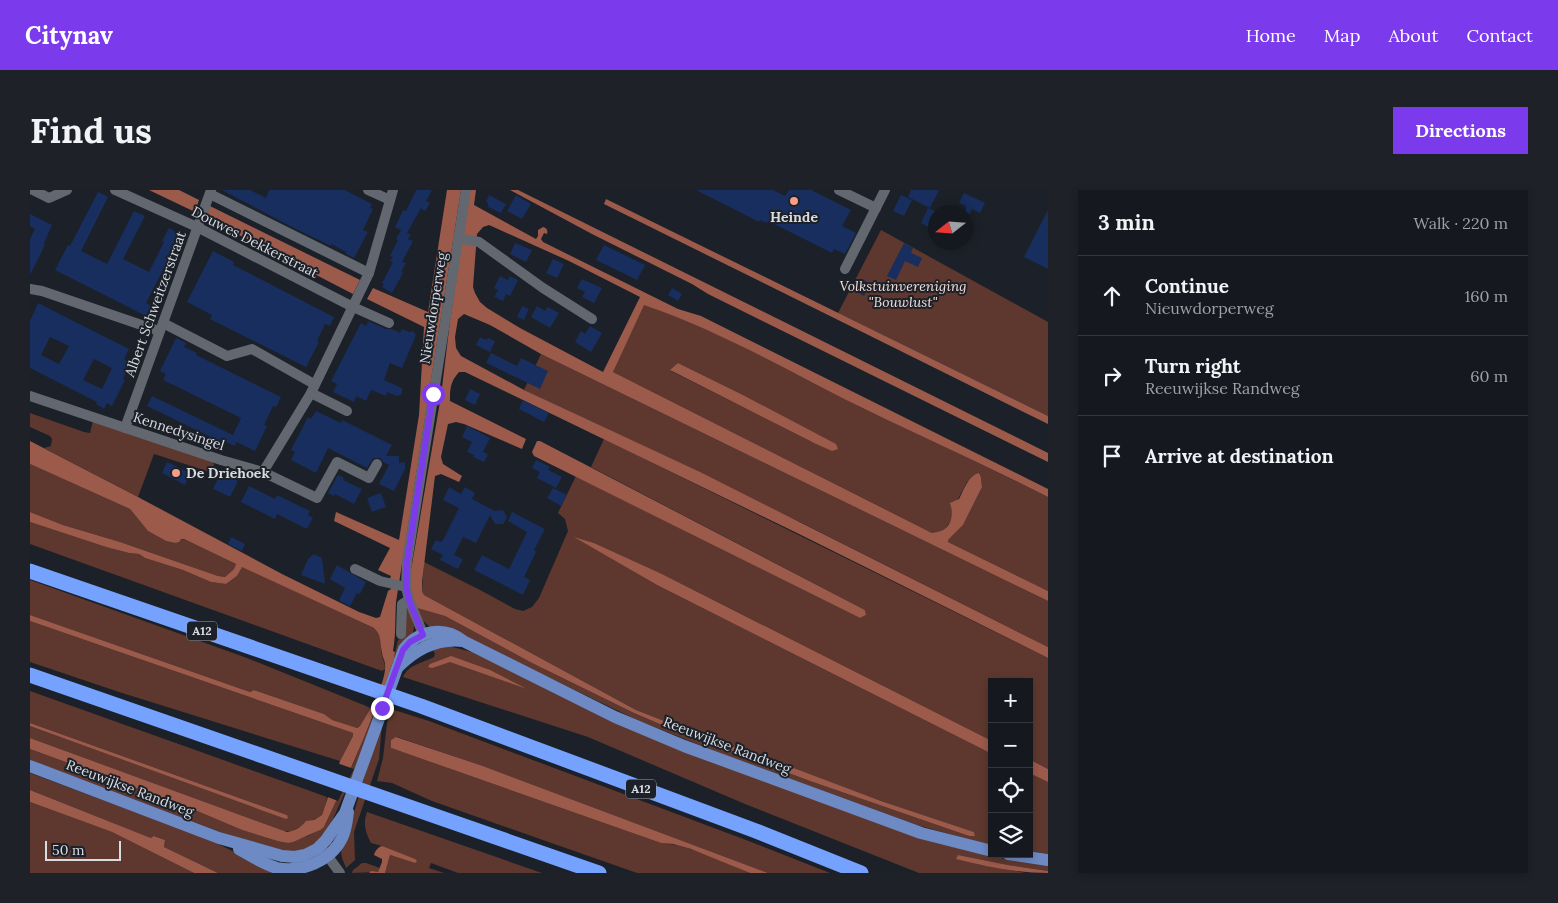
<!DOCTYPE html>
<html lang="en">
<head>
<meta charset="utf-8">
<style>
  :root { --surface:#15181e; --page:#1e2127; --text:#f1f3f6; --muted:#9da0a4; --line:#34373c; --accent:#7c3aed }
  body { margin:0; font-family:Lora,serif; background:var(--page); color:var(--text) }
  .controls { position:absolute; right:15px; bottom:15px; display:grid; overflow:hidden; border-radius:0px; box-shadow:0 2px 8px #0003 }
  .controls button { width:45px; height:45px; display:grid; place-items:center; padding:0; border:0; border-bottom:1px solid var(--line); background:var(--surface); color:var(--text); font:25px sans-serif }
  .compass { position:absolute; left:898px; top:15px; width:45px; height:45px; border-radius:50%; background:var(--surface); box-shadow:0 2px 8px #0003; rotate:253deg }
  .scale { position:absolute; left:15px; bottom:12px; width:76px; box-sizing:border-box; padding-left:5px; border:2px solid #d8dbe0; border-top:0; font-size:14px; line-height:18px; white-space:nowrap; color:#d8dbe0; -webkit-text-stroke:4px #1c2028; paint-order:stroke }
  .stop { position:absolute; width:15px; height:15px; margin:-11px; border:4px solid #7c3aed; border-radius:50%; background:#fff }
  .stop.end { background:#7c3aed; border-color:#fff; box-shadow:0 1px 5px #0008 }
  .list { margin:0; padding:0; list-style:none }
  h2 { display:flex; justify-content:space-between; align-items:center; height:65px; margin:0; padding:0 20px; font-size:21px }
  h2 small { font-size:16px; font-weight:400; color:var(--muted) }
  .list li { display:grid; grid-template-columns:32px 1fr auto; gap:15px; align-items:center; box-sizing:border-box; height:80px; padding:0 20px; border-top:1px solid var(--line) }
  .list b { display:block; font-size:19px; white-space:nowrap }
  .list p { margin:0; font-size:16px; white-space:nowrap; color:var(--muted) }
  .list em { font-size:16px; font-style:normal; color:var(--muted) }
  .icon { flex:none; width:28px; height:28px; fill:none; stroke:currentColor; stroke-width:2; stroke-linecap:round; stroke-linejoin:round }
  .map { position:relative; flex:none; width:1018px; height:683px; overflow:hidden; border-radius:0px }
  header { display:flex; align-items:center; gap:30px; box-sizing:border-box; height:70px; padding:0 25px; background:var(--accent); color:#fff }
  header strong { font-size:24px }
  nav { display:flex; gap:28px; margin-inline-start:auto; font-size:18px }
  .intro { display:flex; align-items:center; justify-content:space-between; box-sizing:border-box; height:120px; padding:0 30px }
  h1 { margin:0; font-size:35px }
  .button { padding:12px 22px; border-radius:0px; background:var(--accent); color:#fff; font-size:18px; font-weight:700 }
  main { display:flex; gap:30px; padding:0 30px }
  aside { flex:1; background:var(--surface); border-radius:0px; box-shadow:0 2px 8px #0003 }
  .map>svg:first-child { display:block }
  .green { fill:#5e382e; fill-rule:evenodd }
  .water { fill:#9c5a4a; fill-rule:evenodd }
  .pier { fill:#1c2028 }
  .building { fill:#172e5e; fill-rule:evenodd }
  .lines { fill:none; stroke-linecap:round; stroke-linejoin:round }
  .minor { stroke:#626770; stroke-width:10 }
  .major { stroke:#6d8ac5; stroke-width:12 }
  .highway { stroke:#74a2fe; stroke-width:15 }
  .route { stroke:#7c3aed; stroke-width:6 }
  .poi-dot { fill:#f49e88; stroke:#1c2028; stroke-width:2 }
  .labels { text-anchor:middle; stroke-width:4; stroke-linejoin:round; paint-order:stroke }
  .shield { fill:#1c2028; stroke:#a0a3a9; stroke-width:1 }
  .shield-label { font-size:12px; font-weight:bold; fill:#d8dbe0 }
  .poi-label { font-size:14px; font-weight:bold; fill:#d8dbe0; stroke:#1c2028 }
  .street-label { font-size:14px; fill:#d8dbe0; stroke:#1c2028 }
  .park-label { font-size:14px; font-style:italic; fill:#f1dcd7; stroke:#1c2028 }
</style>
</head>
<body>
<header>
<strong>Citynav</strong>
<nav><a>Home</a><a>Map</a><a>About</a><a>Contact</a></nav>
</header>
<div class="intro"><h1>Find us</h1><a class="button">Directions</a></div>
<main>
<div class="map">
<svg width="1018" height="683" viewBox="0 0 1018 683">
  <rect width="100%" height="100%" fill="#1c2028"/>
  <g class="green">
    <polygon points="851,40 1018,132 1018,226 808,123"/>
    <path d="M613 114C684 139 750 176 816 210 883 243 951 273 1018 307V401L918 352V350L933 335 952 297 951 288 937 292 922 320V329L916 338 908 343H902L583 182ZM648 173 709 203 784 253 641 181Z"/>
    <polygon points="511,164 1018,411 1018,457 774,334 494,200"/>
    <polygon points="0,223 54,242 60,243 63,231 183,271 184,275 180,282 124,264 108,307 14,258 21,256 22,249 20,246 0,237"/>
    <polygon points="574,249 1018,468 1018,579 999,569 999,492 962,492 962,551 630,383 564,353 547,348 627,395 962,564 962,655 951,653 887,635 695,565 607,530 522,489 400,437 391,429 387,418 415,426 502,473 604,523 639,538 780,591 939,646 945,646 944,642 851,611 678,548 606,520 394,405 392,401 394,372 450,400 485,419 493,421 502,417 509,408 538,341 535,329 528,323 546,286 830,428 836,425 835,420 561,277"/>
    <polygon points="0,274 100,319 118,341 136,351 145,353 151,349 156,350 206,374 204,379 195,387 188,386 90,352 33,335 0,322"/>
    <path d="M0 332 76 357 99 363 109 364 115 368 153 380 181 392 196 394 207 386 212 376 346 439 348 442 353 454H352C349 465 355 469 355 479L352 481 0 354Z"/>
    <polygon points="0,390 217,468 341,518 330,536 326,538 301,530 294,524 224,500 220,502 0,425"/>
    <polygon points="375,419 379,420 384,436 383,443 363,472 368,450 375,446"/>
    <polygon points="0,431 323,543 323,546 310,571 89,502 0,472"/>
    <path d="M418 456 442 462 500 490 948 663 980 670 1018 675V681L978 675 928 665 947 674 996 683H889L715 614 558 547 373 487C379 474 393 473 404 467L405 464 402 458Z"/>
    <path d="M0 501 297 607C296 613 294 621 291 626 289 627 266 639 262 641 259 642 258 641 254 641L0 548V536L257 629V625L0 533Z"/>
    <polygon points="346,519 327,575 299,638 280,658 261,663 201,646 0,570 0,559 153,615 212,640 258,653 280,645 294,637 323,574"/>
    <path d="M361 519 399 531 716 650 800 683H738L453 576 367 547 361 550V558L631 653C660 655 693 672 720 683H607L402 611 362 593 347 591 353 568 357 533Z"/>
    <polygon points="352,534 349,569 324,642 325,670 316,678 312,668 311,661 319,640 336,581"/>
    <polygon points="0,583 182,651 245,682 258,683 188,683 134,657 135,650 125,646 121,648 0,600"/>
    <polygon points="999,583 1018,592 1018,664 999,661"/>
    <polygon points="0,612 82,642 164,683 0,683"/>
    <path d="M337 622 512 683H428L401 673 399 678 414 683H355L360 665 385 673 352 656 341 653C335 642 333 633 337 622Z"/>
    <polygon points="332,673 336,673 350,678 348,682 322,683 323,680"/>
  </g>
  <g class="water">
    <polygon points="119,0 149,0 169,10 165,22"/>
    <path d="M417 0H431L366 412C365 428 366 445 363 461L365 462 364 469C344 527 320 582 294 637L290 640 263 652 258 653 248 651 212 640 153 615 0 559V548L257 642C264 641 272 637 276 631L284 630 292 625 310 571 323 546V543L0 431V425L220 502 224 500 294 524 302 530 327 538 330 536C339 522 357 491 355 474 355 470 352 467 352 463 350 454 352 445 344 438L212 377 207 386 196 394 181 392 153 380 115 368 109 364 99 363 76 357 0 332V322L33 335 90 352 188 386 195 387 204 379 206 374 154 349H151L149 352 145 353 136 351 118 341 100 319 0 274V251L108 307 252 384 329 422 346 428 350 427 358 401 361 399 362 393 359 391 361 386 348 380 360 358 304 331 306 322 369 350 389 225 394 137 337 109 343 98 398 122Z"/>
    <path d="M440 0H446L444 15 506 49 508 46V40L513 37C517 38 518 40 517 44L514 43 511 49 513 52 648 119 671 126 1018 299V307C951 273 883 243 816 210 750 176 684 139 614 115L583 182 902 343C920 342 925 328 920 313L929 309C934 299 938 286 949 283L951 288 952 297 933 335 918 350V352L1018 401V411L511 164 460 135 434 124 428 129 425 147 426 158 431 166 494 200 670 282 1018 457V468L765 342 435 182H429C420 192 420 199 420 211L496 249 492 259 434 234 426 232 418 234 411 267 413 274 432 286 429 292 411 284 405 286 392 392V401L394 405 606 520 678 548 766 579 851 611 944 642 945 646H939L780 591 639 538 604 523 502 473 415 426 387 418 381 403V380L411 206 420 131ZM459 35 539 71 610 107 573 182 490 138 457 118 450 112 445 103 443 97 447 44 453 37Z"/>
    <polygon points="480,0 488,0 1018,263 1018,272 678,104 662,94 562,44"/>
    <polygon points="576,9 1018,226 1018,234 574,14"/>
    <polygon points="180,16 330,90 323,104 176,28"/>
    <polygon points="648,173 709,203 806,254 808,259 802,261 784,253 640,180"/>
    <polygon points="507,251 510,251 835,420 836,425 830,428 504,266 502,262"/>
    <polygon points="544,347 564,353 630,383 962,551 962,564 627,395"/>
    <polygon points="421,466 460,480 497,499 420,472 402,478 398,477 400,474"/>
    <polygon points="0,533 257,625 258,628 256,629 0,536"/>
    <polygon points="366,547 453,576 738,683 720,683 661,659 643,654 631,653 361,558 361,550"/>
    <polygon points="999,569 1018,579 1018,592 999,583"/>
    <polygon points="0,600 121,648 124,646 135,650 134,657 188,683 164,683 82,642 0,612"/>
    <path d="M352 656 385 669 387 671 385 673 360 665 355 683H339L341 681 348 682 352 672V669L344 665C345 661 348 657 352 656Z"/>
    <path d="M928 665 978 675 1018 681V683C987 683 957 677 926 669Z"/>
  </g>
  <polygon class="pier" points="307,573 324,579 308,611 295,606"/>
  <g class="building">
    <polygon points="192,0 220,0 236,8 239,0 315,0 342,14 340,18 343,19 333,40 338,42 324,68 316,64 316,62 301,54 301,56 260,36"/>
    <polygon points="386,0 402,0 396,11 400,13 395,21 391,18 377,43 381,45 378,49 383,51 372,72 376,73 371,82 373,83 362,103 352,97 354,94 352,93 363,72 360,71 363,67 360,66 368,50 366,49 371,40 365,37 373,20 376,21"/>
    <polygon points="666,0 743,0 755,6 759,0 781,0 821,20 812,36 826,43 815,64 804,59 802,63 738,31 737,33 730,30 729,32"/>
    <polygon points="881,0 909,0 900,18 878,7"/>
    <polygon points="68,2 78,7 51,61 77,74 104,21 115,26 93,69 119,82 134,52 132,51 139,38 151,45 116,113 121,116 116,126 25,80 38,55 40,56"/>
    <polygon points="934,3 955,13 950,23 942,19 936,31 936,16 929,13"/>
    <polygon points="459,5 476,14 471,23 458,17 458,13 456,12"/>
    <polygon points="486,5 501,14 492,29 477,21"/>
    <polygon points="871,5 882,10 874,26 863,21"/>
    <polygon points="898,18 908,22 906,22 906,27 900,38 891,33"/>
    <polygon points="1018,20 1018,79 994,67"/>
    <polygon points="0,24 22,35 14,53 15,54 11,63 0,85 0,49 5,39 0,36"/>
    <polygon points="485,53 502,60 496,72 480,64"/>
    <polygon points="874,53 883,58 881,63 892,68 888,77 875,71 866,90 857,86"/>
    <polygon points="574,55 615,75 607,90 566,70"/>
    <polygon points="183,61 204,72 203,75 304,127 300,136 295,134 287,151 289,152 276,177 180,129 182,125 157,112"/>
    <polygon points="523,69 534,74 527,88 516,83"/>
    <polygon points="470,86 478,90 480,86 488,90 480,106 476,104 473,111 464,107 468,100 464,98"/>
    <polygon points="552,89 572,98 564,113 552,107 555,102 547,98"/>
    <polygon points="834,90 841,94 834,106 827,102"/>
    <polygon points="642,98 652,104 648,111 638,105"/>
    <path d="M8 113 99 159 94 169 101 172 93 189 95 190 82 216 77 213 74 219 66 214 67 212 0 178V131ZM20 147 39 156 29 174 11 165ZM64 169 82 178 72 199 53 190Z"/>
    <polygon points="492,116 499,119 494,130 487,127"/>
    <polygon points="507,116 515,121 518,117 529,123 520,138 501,127"/>
    <polygon points="338,131 356,139 362,139 370,143 372,139 379,142 383,141 386,145 372,178 360,173 354,190 372,198 372,204 367,206 357,202 356,206 341,200 336,211 326,206 324,212 303,202 307,194 301,191 331,133 336,136"/>
    <polygon points="560,136 572,143 561,162 545,152 551,141 555,144"/>
    <polygon points="450,147 456,150 458,148 465,151 460,162 446,155"/>
    <polygon points="146,148 156,153 154,157 167,163 166,165 251,207 246,217 243,216 234,235 237,236 225,261 206,252 205,256 192,250 191,252 117,216 122,206 203,245 211,228 133,190 136,184 130,181"/>
    <polygon points="461,163 487,176 491,168 518,181 510,199 456,173"/>
    <polygon points="440,199 450,204 445,215 435,210"/>
    <polygon points="493,210 519,223 514,232 489,219"/>
    <polygon points="286,221 311,233 312,230 362,255 356,266 369,266 369,273 375,272 375,279 364,301 349,294 359,275 353,272 350,268 343,268 337,278 298,258 286,283 261,270 265,262 261,260 278,227 281,229"/>
    <polygon points="437,236 460,248 453,262 458,264 454,272 443,267 444,265 437,262 442,252 432,247"/>
    <polygon points="506,270 520,277 518,280 532,287 526,298 507,288 510,282 502,278"/>
    <polygon points="137,272 160,283 155,295 132,283"/>
    <polygon points="195,284 208,291 200,307 183,299 189,286 193,288"/>
    <polygon points="308,285 314,288 313,290 332,299 324,314 305,304 304,306 298,303"/>
    <polygon points="219,296 245,309 247,305 280,321 278,325 283,328 277,339 247,324 245,329 211,312"/>
    <polygon points="419,297 431,304 435,297 445,303 442,309 465,321 473,320 477,327 473,334 465,334 460,325 446,353 433,347 424,365 433,369 428,379 410,370 413,365 401,359 406,350 411,352 413,350 429,318 413,310"/>
    <polygon points="523,298 537,305 531,316 517,308"/>
    <polygon points="351,303 356,317 342,322 337,308"/>
    <polygon points="482,322 515,339 504,360 506,362 494,387 500,390 493,405 444,380 452,365 479,379 497,342 478,331"/>
    <polygon points="201,347 215,354 212,361 198,354"/>
    <polygon points="284,364 292,368 295,394 271,385 278,369"/>
    <polygon points="307,375 336,392 330,404 327,403 320,416 310,411 310,408 315,398 300,389"/>
  </g>
  <g class="lines">
    <g class="minor">
      <polyline points="3,0 19,8 37,0"/>
      <polyline points="85,0 167,37 323,117 359,133"/>
      <polyline points="338,0 360,10"/>
      <polyline points="809,0 846,18"/>
      <polyline points="180,4 339,83"/>
      <polyline points="428,48 449,52 513,98 562,129"/>
      <polyline points="815,79 855,0"/>
      <polyline points="0,99 12,101 129,141"/>
      <polyline points="133,133 197,166 222,159 284,194"/>
      <polyline points="281,203 317,221"/>
      <polyline points="0,206 191,270 233,282 287,308 307,272 339,288 347,274"/>
      <polyline points="95,238 181,0"/>
      <polyline points="233,282 281,203 339,83 363,0"/>
      <polyline points="325,379 350,391 376,397"/>
      <polyline points="371,444 372,414 379,410"/>
      <polyline points="396,451 379,410 376,397 377,372 436,0"/>
      <polyline points="294,661 310,683"/>
    </g>
    <g class="major">
      <path d="M368 477C386 459 407 448 433 451"/>
      <path d="M0 576 189 648 252 666 265 667 275 665 287 659 296 650 315 623 374 459C389 440 414 436 433 451L585 527 654 556 891 643 962 661"/>
      <path d="M209 659C221 666 233 674 247 678 271 683 301 671 312 648 316 640 317 630 318 622"/>
      <polyline points="978,664 1018,670"/>
    </g>
    <g class="highway">
      <polyline points="0,381 391,516 726,641 831,683"/>
      <polyline points="0,485 569,683"/>
    </g>
  </g>
  <g class="lines">
    <polyline class="route" points="352,518 373,460 380,452 393,445 379,410 376,397 377,372 403,204"/>
  </g>
  <g class="poi-dot">
    <circle cx="764" cy="11" r="5"/>
    <circle cx="146" cy="283" r="5"/>
  </g>
  <g class="labels">
    <g class="shield">
      <rect x="157" y="431.5" width="30" height="19" rx="4"/>
      <rect x="596" y="589.5" width="30" height="19" rx="4"/>
    </g>
    <g class="shield-label">
      <text x="172" y="445">A12</text>
      <text x="611" y="603">A12</text>
    </g>
    <g class="poi-label">
      <text x="764" y="32">Heinde</text>
      <text x="156" y="288" text-anchor="start">De Driehoek</text>
    </g>
    <g class="street-label">
      <text transform="translate(225 52) rotate(27)" y="5">Douwes Dekkerstraat</text>
      <text transform="translate(125 114) rotate(-70)" y="5">Albert Schweitzerstraat</text>
      <text transform="translate(403 118) rotate(-81)" y="5">Nieuwdorperweg</text>
      <text transform="translate(149 241) rotate(18)" y="5">Kennedysingel</text>
      <text transform="translate(697 555) rotate(21)" y="5">Reeuwijkse Randweg</text>
      <text transform="translate(100 598) rotate(21)" y="5">Reeuwijkse Randweg</text>
    </g>
    <g class="park-label">
      <text x="873" y="101">Volkstuinvereniging<tspan x="873" dy="16">"Bouwlust"</tspan></text>
    </g>
  </g>
</svg>
<div class="controls">
<button>+</button>
<button>−</button>
<button><svg class="icon" aria-label="locate" viewBox="0 0 24 24"><circle cx="12" cy="12" r="6"/><path d="M12 2v4M12 18v4M2 12h4M18 12h4"/></svg></button>
<button><svg class="icon" aria-label="layers" viewBox="0 0 24 24"><path d="M12 4l9 5-9 5-9-5zM3 14l9 5 9-5"/></svg></button>
</div>
<svg class="compass" viewBox="-18 -18 36 36"><path d="M0-13l5 13h-10z" fill="#e53935"/><path d="M0 13l5-13h-10z" fill="#9da0a4"/></svg>
<div class="scale">50 m</div>
<div class="stop" style="left:403px;top:204px"></div>
<div class="stop end" style="left:352px;top:518px"></div>
</div>
<aside>
<h2>3 min<small>Walk · 220 m</small></h2>
<ul class="list">
<li><svg class="icon" aria-label="ahead" viewBox="0 0 24 24"><path d="M12 20V5M6 11l6-6 6 6"/></svg><div><b>Continue</b><p>Nieuwdorperweg</p></div><em>160 m</em></li>
<li><svg class="icon" aria-label="right" viewBox="0 0 24 24"><path d="M7 20v-9h11M14 6l5 5-5 5"/></svg><div><b>Turn right</b><p>Reeuwijkse Randweg</p></div><em>60 m</em></li>
<li><svg class="icon" aria-label="arrive" viewBox="0 0 24 24"><path d="M6 21V4h12l-3 4 3 4H6"/></svg><div><b>Arrive at destination</b></div></li>
</ul>
</aside>
</main>
</body>
</html>
